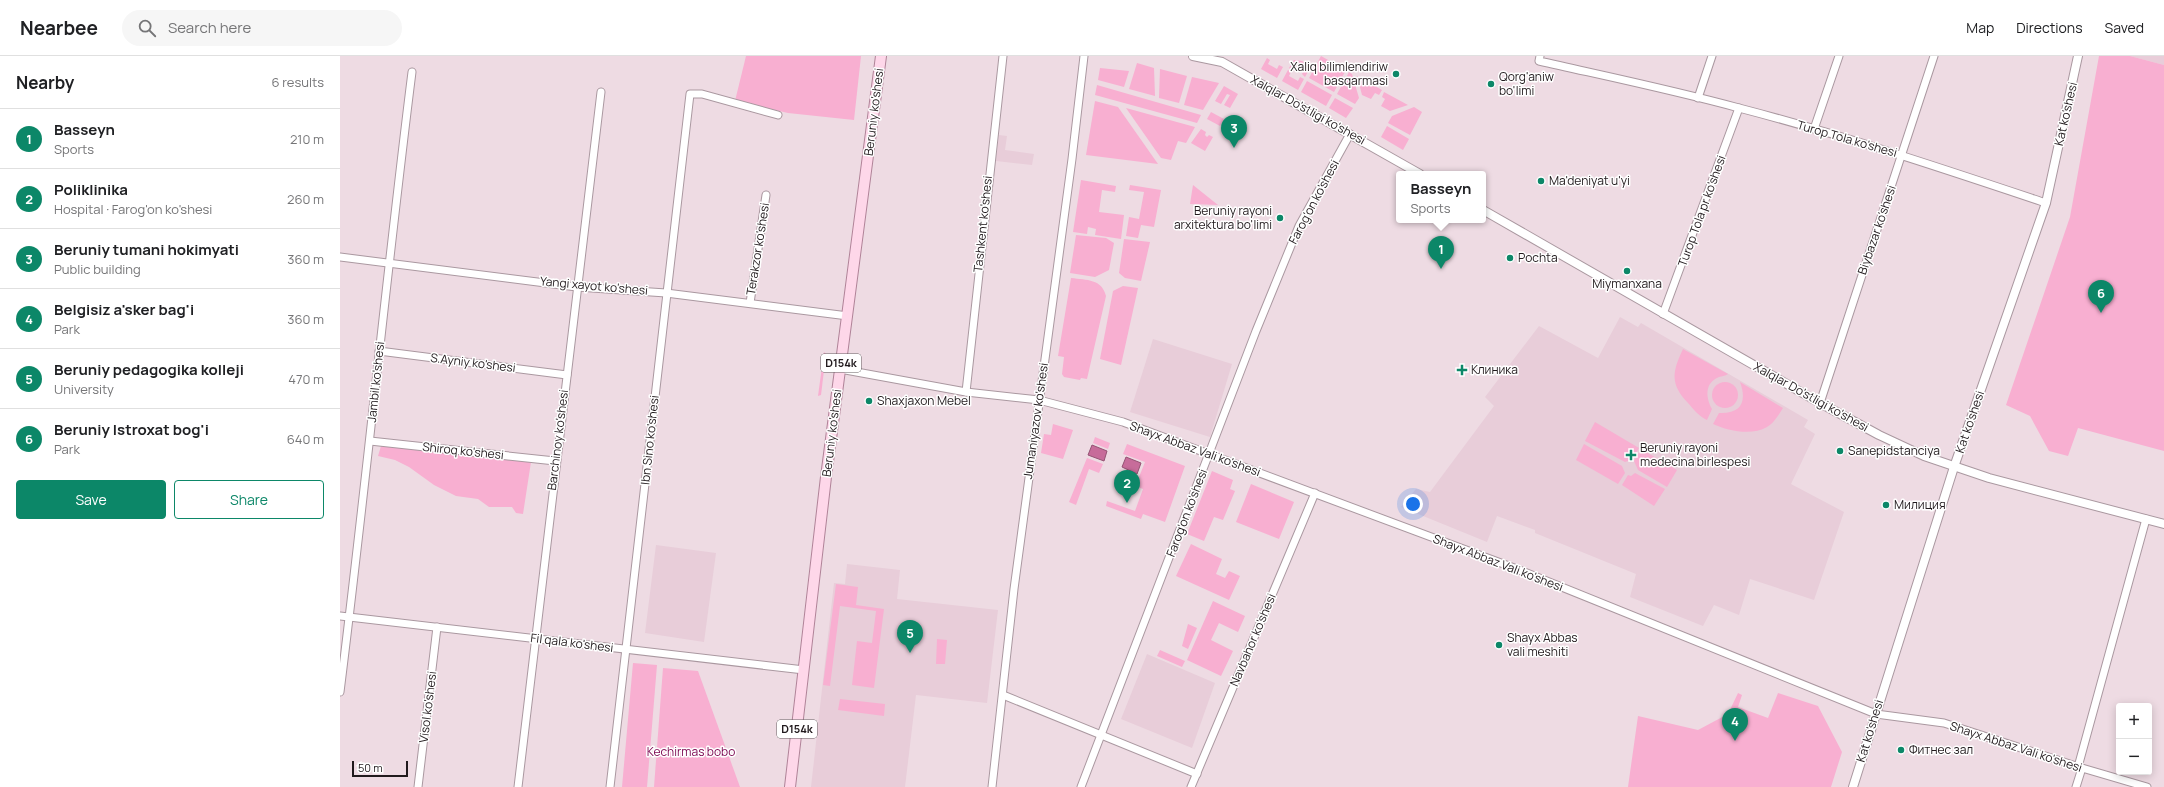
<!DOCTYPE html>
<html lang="en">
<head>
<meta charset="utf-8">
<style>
  :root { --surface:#fff; --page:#f6f6f6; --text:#202124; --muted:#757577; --line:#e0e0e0; --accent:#0c8768 }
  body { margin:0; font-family:Manrope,sans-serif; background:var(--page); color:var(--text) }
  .controls { position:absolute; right:12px; bottom:12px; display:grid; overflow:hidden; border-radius:4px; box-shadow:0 2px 10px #0003 }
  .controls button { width:36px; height:36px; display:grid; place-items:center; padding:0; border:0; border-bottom:1px solid var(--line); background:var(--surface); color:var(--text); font:20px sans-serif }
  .scale { position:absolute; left:12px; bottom:10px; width:56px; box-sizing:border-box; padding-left:4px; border:2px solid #211a1d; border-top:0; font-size:11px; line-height:14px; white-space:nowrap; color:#211a1d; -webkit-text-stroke:3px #fff; paint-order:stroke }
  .you { position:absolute; left:1073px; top:448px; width:14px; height:14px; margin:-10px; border:3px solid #fff; border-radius:50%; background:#1a73e8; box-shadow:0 0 0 6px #1a73e833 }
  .badge { display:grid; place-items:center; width:26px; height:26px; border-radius:50%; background:var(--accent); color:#fff; font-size:13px; font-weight:700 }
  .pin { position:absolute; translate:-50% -33px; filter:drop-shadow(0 1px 2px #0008) }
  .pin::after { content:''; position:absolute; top:21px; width:14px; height:12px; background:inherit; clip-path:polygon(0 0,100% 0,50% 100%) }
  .popup { position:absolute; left:1056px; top:115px; width:90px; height:52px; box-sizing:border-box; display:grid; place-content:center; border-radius:4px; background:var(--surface); filter:drop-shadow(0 1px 3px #0005); font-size:13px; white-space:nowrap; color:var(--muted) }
  .popup b { font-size:15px; color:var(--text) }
  .popup::after { content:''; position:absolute; left:50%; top:100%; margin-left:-8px; border:8px solid transparent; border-top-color:var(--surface) }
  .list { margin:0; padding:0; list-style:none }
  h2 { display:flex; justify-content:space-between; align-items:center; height:52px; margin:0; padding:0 16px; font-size:17px }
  h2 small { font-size:13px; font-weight:400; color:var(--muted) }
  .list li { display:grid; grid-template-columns:26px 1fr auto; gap:12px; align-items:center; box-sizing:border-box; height:60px; padding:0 16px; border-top:1px solid var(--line) }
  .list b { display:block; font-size:15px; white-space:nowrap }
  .list p { margin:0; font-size:13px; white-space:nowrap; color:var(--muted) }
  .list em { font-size:13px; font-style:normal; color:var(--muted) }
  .actions { display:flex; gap:8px; padding:12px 16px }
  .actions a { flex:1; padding:9px 0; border:1px solid var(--accent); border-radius:4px; text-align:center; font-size:14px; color:var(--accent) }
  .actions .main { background:var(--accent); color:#fff }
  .icon { flex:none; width:22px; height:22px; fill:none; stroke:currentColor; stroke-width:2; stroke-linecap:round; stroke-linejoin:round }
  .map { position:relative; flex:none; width:1824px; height:731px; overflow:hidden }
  header { display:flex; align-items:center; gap:24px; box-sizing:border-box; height:56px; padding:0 20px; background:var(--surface); border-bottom:1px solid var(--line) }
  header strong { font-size:19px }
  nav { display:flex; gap:22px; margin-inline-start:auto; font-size:14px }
  .search { width:280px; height:36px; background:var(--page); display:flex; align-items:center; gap:10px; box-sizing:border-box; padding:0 14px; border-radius:22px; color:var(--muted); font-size:15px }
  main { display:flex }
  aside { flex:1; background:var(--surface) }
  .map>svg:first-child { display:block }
  .built { fill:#e8cdd9 }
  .green { fill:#f8afd1 }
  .water { fill:#c76c9a; stroke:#955374 }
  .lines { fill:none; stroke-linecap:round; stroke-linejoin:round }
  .minor-casing { stroke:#aa98a0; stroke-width:9 }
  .tertiary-casing { stroke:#aa98a0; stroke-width:10 }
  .primary-casing { stroke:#b08398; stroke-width:12 }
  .minor { stroke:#fff; stroke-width:7 }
  .tertiary { stroke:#fff; stroke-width:8 }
  .primary { stroke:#fed7e9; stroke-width:10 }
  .poi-dot { fill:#0c8768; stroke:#fff; stroke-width:1.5 }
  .labels { text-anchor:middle; stroke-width:3; stroke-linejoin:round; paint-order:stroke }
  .shield { fill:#fff; stroke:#645f61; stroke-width:1 }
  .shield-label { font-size:11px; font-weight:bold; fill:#211a1d }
  .poi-label { font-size:12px; fill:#211a1d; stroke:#fff; text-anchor:start }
  .street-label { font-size:12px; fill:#211a1d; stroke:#fff }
  .park-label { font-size:12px; fill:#7c0952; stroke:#fff }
</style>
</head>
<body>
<header>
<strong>Nearbee</strong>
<div class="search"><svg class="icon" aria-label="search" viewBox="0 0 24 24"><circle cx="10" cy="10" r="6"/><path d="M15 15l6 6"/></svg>Search here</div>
<nav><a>Map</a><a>Directions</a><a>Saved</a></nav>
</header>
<main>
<aside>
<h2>Nearby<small>6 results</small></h2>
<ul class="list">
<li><span class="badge">1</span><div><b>Basseyn</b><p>Sports</p></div><em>210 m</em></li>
<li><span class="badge">2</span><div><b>Poliklinika</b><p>Hospital · Farog'on ko'shesi</p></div><em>260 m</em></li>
<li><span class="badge">3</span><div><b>Beruniy tumani hokimyati</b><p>Public building</p></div><em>360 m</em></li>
<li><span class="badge">4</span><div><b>Belgisiz a'sker bag'i</b><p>Park</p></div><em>360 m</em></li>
<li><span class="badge">5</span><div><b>Beruniy pedagogika kolleji</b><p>University</p></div><em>470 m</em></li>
<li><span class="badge">6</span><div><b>Beruniy Istroxat bog'i</b><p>Park</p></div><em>640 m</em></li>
</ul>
<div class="actions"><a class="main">Save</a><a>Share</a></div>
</aside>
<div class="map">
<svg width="1824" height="731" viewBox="0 0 1824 731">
  <rect width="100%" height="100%" fill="#eedbe3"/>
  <g class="built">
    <polygon points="1790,0 1824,0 1824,9"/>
    <polygon points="659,79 667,80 665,94 694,98 692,109 656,105"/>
    <polygon points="1280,261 1298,271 1301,267 1468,364 1464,371 1475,378 1451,428 1504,456 1474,544 1410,523 1399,559 1374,549 1363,570 1290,541 1296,518 1195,477 1195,474 1157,460 1147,486 1061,451 1076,433 1090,436 1154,350 1145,341 1199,270 1258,302"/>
    <polygon points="813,283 892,308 870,381 790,356"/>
    <polygon points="316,489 376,497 364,586 305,577"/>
    <polygon points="507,508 560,514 557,543 658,554 647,647 576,639 565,731 471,731 494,527 505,528"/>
    <polygon points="807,598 875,627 852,692 781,663"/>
  </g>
  <g class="green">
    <polygon points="406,0 521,0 514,64 448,57 395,45"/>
    <polygon points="981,0 1006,14 994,36 969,22"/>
    <polygon points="1759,0 1790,0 1824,9 1824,395 1738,372 1728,400 1709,395 1690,360 1666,349 1730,161"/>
    <polygon points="927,2 930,4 928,8 937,13 939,9 943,11 937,22 921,13"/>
    <polygon points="954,4 962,5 971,10 965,21 962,18 964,14 955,10 952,14 949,12"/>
    <polygon points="797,7 814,12 815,40 789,33"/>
    <polygon points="760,12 789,15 784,31 758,24"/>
    <polygon points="820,13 847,20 839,47 819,42"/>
    <polygon points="948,14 951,16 949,20 958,25 960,21 964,23 958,34 942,25"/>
    <polygon points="1009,16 1012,18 1019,42 1015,48 997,38"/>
    <polygon points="1017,20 1042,34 1039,39 1035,37 1031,43 1022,39"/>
    <polygon points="852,21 879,27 863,54 844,49"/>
    <polygon points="967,25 992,39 986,50 961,36"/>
    <polygon points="757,29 861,59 857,67 755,39"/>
    <polygon points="884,30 898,38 890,52 884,49 890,39 887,38 881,48 875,45"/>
    <polygon points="1044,36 1068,49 1050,55 1041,50 1045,43 1042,41"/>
    <polygon points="995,42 1013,52 1006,62 989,52"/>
    <polygon points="755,45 778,51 818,108 746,99"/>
    <polygon points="1074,51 1082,56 1070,79 1048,67 1052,60"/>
    <polygon points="786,52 855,71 846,87 838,85 831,104 821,102"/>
    <polygon points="871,56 884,63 880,70 867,63"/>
    <polygon points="1047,70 1069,83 1063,94 1041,81"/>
    <polygon points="861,73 866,76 865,79 867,81 869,79 873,81 865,95 851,87"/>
    <polygon points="741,124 776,130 775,136 762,134 759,156 784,159 781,183 755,179 756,173 748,171 747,178 733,176"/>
    <polygon points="790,129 821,134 814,171 801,169 798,182 786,180 789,161 799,163 804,136 789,134"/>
    <polygon points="853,129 878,149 850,148"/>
    <polygon points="736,179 766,182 774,187 769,214 755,221 730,217"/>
    <polygon points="784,183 810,186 801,225 785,222 779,217"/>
    <path d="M731 222C747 224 762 223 766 240L747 323 741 322 740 324 724 321 722 318 724 301 718 300Z"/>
    <polygon points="783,230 798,232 781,309 760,303 773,235"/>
    <path d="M1343 293 1388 318C1385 320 1382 320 1379 321 1364 327 1366 342 1372 353L1367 364C1359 360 1354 354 1348 347 1330 328 1332 316 1343 293Z"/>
    <polygon points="484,296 486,298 481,339 478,340"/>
    <path d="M1400 326 1443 352C1439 358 1434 367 1427 371 1412 380 1388 375 1373 368L1379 357C1402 358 1407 345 1400 326Z"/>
    <circle cx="1385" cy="339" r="13"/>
    <polygon points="1255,366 1299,392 1291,404 1285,406 1245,385"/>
    <polygon points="713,368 733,374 723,403 701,397 704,378 711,379"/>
    <polygon points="755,381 770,387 768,393 753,387"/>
    <polygon points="787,388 845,410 825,466 803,458 801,463 766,450 767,445 795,455 803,433 779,424 782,415 799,421 805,406 783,398"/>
    <polygon points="1244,388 1282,410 1285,417 1278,428 1236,404"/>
    <polygon points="41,390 191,406 183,458 176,457 172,451 149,451 138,443 116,440 94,429 69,411 55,404 38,400"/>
    <polygon points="1301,393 1337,414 1327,431 1298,414 1294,405"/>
    <polygon points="747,402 763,408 759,417 749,413 736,449 729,446"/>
    <polygon points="872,415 893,424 890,433 895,435 883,464 874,461 864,485 847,478"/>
    <polygon points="1295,417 1325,433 1314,450 1282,429 1288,419 1291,420"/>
    <polygon points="911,428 954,446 939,483 896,466"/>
    <polygon points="851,488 882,503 876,518 885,522 889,515 900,520 889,544 836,520"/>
    <polygon points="496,528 518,531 516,549 544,553 534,632 512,629 517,585 532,587 536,555 500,550 490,630 483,629"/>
    <polygon points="873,545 905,560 898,576 879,567 871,584 893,595 881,620 847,604"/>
    <polygon points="848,568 857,572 848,593 842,590"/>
    <polygon points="597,583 607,584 605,608 596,608"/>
    <polygon points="820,594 845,605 842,611 817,600"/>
    <polygon points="293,607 317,609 307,731 282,731"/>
    <polygon points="323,612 358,615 400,731 314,731"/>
    <polygon points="1398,637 1402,639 1398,651 1428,662 1438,637 1478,650 1502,696 1491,731 1288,731 1298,660 1358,674 1388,658"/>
    <polygon points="500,643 545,648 544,660 498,654"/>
  </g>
  <g class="water">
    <polygon points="752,389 767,395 764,405 748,399"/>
    <polygon points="786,401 801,407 797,418 782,411"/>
  </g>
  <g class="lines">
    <defs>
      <g id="minor">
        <path d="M1200 0 1199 5C1265 20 1333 34 1399 52 1503 79 1604 113 1706 147"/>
        <polyline points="1358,42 1372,0"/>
        <polyline points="1474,73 1499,0"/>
        <polyline points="0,201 237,231 326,237 508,260"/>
        <polyline points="410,247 426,139"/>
        <polyline points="1323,258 1399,52"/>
        <polyline points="39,295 227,319"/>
        <polyline points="500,313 626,336 699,344 783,366 1177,513 1536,658 1604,667 1742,712 1807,731"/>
        <polyline points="626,336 663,0"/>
        <polyline points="1480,347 1594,0"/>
        <polyline points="30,385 215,405"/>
        <polyline points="0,560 464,614"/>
        <path d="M0 636C26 429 46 222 72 16"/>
        <polyline points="663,639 857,718"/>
        <polyline points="1738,711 1806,463"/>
        <polyline points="78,731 97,571"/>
        <polyline points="178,731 261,36"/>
        <polyline points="270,731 350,38 362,38 438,59"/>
        <polyline points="652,731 674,533 732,103 744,0"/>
        <polyline points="741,731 916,275 959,170 1010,78"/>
        <polyline points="851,731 975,437"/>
        <polyline points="1736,731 1742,712"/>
      </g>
      <g id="tertiary">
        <polyline points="853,0 882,6 1080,118"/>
        <polyline points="1143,154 1480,347 1539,379 1584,400 1649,422 1824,468"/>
        <polyline points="1513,731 1614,411 1706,147 1738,0"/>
      </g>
      <polyline id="primary" points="450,731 486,421 541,0"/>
    </defs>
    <use href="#minor" class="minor-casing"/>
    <use href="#tertiary" class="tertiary-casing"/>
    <use href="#primary" class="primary-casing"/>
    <use href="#minor" class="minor"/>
    <use href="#tertiary" class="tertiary"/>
    <use href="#primary" class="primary"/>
  </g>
  <g class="poi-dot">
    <circle cx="1056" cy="18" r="4"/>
    <circle cx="1151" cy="28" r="4"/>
    <circle cx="1201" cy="125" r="4"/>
    <circle cx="940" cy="162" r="4"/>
    <circle cx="1170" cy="202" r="4"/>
    <circle cx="1287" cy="215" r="4"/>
    <path d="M1120 308h4v4h4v4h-4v4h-4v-4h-4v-4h4z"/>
    <circle cx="529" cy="345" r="4"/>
    <circle cx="1500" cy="395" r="4"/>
    <path d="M1289 393h4v4h4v4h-4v4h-4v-4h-4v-4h4z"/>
    <circle cx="1546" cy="449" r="4"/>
    <circle cx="1159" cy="589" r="4"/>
    <circle cx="1561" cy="694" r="4"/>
  </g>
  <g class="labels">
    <g class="shield">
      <rect x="481" y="298" width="40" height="18" rx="3"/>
      <rect x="437" y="664" width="40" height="18" rx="3"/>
    </g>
    <g class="shield-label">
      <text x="501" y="311">D154k</text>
      <text x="457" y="677">D154k</text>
    </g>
    <g class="poi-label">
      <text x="1048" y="15" text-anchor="end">Xaliq bilimlendiriw<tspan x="1048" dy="14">basqarmasi</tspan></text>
      <text x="1159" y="25">Qorg'aniw<tspan x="1159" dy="14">bo'limi</tspan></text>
      <text x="1209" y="129">Ma'deniyat u'yi</text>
      <text x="932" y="159" text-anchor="end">Beruniy rayoni<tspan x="932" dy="14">arxitektura bo'limi</tspan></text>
      <text x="1178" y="206">Pochta</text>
      <text x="1287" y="232" text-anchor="middle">Miymanxana</text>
      <text x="1131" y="318">Клиника</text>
      <text x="537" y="349">Shaxjaxon Mebel</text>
      <text x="1300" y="396">Beruniy rayoni<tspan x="1300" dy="14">medecina birlespesi</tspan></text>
      <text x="1508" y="399">Sanepidstanciya</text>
      <text x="1554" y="453">Милиция</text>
      <text x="1167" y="586">Shayx Abbas<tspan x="1167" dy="14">vali meshiti</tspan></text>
      <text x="1569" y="698">Фитнес зал</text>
    </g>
    <g class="street-label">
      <text transform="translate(968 54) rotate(29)" y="4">Xalqlar Do'stligi ko'shesi</text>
      <text transform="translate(534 56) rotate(-83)" y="4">Beruniy ko'shesi</text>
      <text transform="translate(1726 58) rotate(-77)" y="4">Kat ko'shesi</text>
      <text transform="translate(1507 83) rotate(16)" y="4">Turop Tola ko'shesi</text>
      <text transform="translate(974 146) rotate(-62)" y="4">Farog'on ko'shesi</text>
      <text transform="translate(1362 155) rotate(-70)" y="4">Turop Tola pr ko'shesi</text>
      <text transform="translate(643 168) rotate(-84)" y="4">Tashkent ko'shesi</text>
      <text transform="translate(1537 174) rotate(-71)" y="4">Biybazar ko'shesi</text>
      <text transform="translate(418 193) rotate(-81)" y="4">Terakzor ko'shesi</text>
      <text transform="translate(254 230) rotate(5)" y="4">Yangi xayot ko'shesi</text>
      <text transform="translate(133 307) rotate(7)" y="4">S.Ayniy ko'shesi</text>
      <text transform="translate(36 326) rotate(-84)" y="4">Jambil ko'shesi</text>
      <text transform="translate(1471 341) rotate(29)" y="4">Xalqlar Do'stligi ko'shesi</text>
      <text transform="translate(696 365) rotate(-82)" y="4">Jumaniyazov ko'shesi</text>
      <text transform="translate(1630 366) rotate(-71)" y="4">Kat ko'shesi</text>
      <text transform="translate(492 377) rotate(-83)" y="4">Beruniy ko'shesi</text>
      <text transform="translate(218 384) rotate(-83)" y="4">Barchinoy ko'shesi</text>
      <text transform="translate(310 384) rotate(-84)" y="4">Ibn Sino ko'shesi</text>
      <text transform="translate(855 393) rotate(20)" y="4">Shayx Abbaz Vali ko'shesi</text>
      <text transform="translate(123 395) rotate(6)" y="4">Shiroq ko'shesi</text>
      <text transform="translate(847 457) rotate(-69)" y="4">Farog'on ko'shesi</text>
      <text transform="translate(1158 507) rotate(21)" y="4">Shayx Abbaz Vali ko'shesi</text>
      <text transform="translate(913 584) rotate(-67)" y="4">Navbahor ko'shesi</text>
      <text transform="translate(232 587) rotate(7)" y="4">Fil qala ko'shesi</text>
      <text transform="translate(88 651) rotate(-83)" y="4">Visol ko'shesi</text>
      <text transform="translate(1530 675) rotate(-73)" y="4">Kat ko'shesi</text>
      <text transform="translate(1676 691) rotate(18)" y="4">Shayx Abbaz Vali ko'shesi</text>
    </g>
    <g class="park-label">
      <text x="351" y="700">Kechirmas bobo</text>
    </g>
  </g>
</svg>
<div class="controls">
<button>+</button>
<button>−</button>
</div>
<div class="scale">50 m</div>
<div class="you"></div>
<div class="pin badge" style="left:1101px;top:213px">1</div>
<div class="popup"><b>Basseyn</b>Sports</div>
<div class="pin badge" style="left:787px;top:447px">2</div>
<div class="pin badge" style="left:894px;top:92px">3</div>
<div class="pin badge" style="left:1395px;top:685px">4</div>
<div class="pin badge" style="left:570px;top:597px">5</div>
<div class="pin badge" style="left:1761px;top:257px">6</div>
</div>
</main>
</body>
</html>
